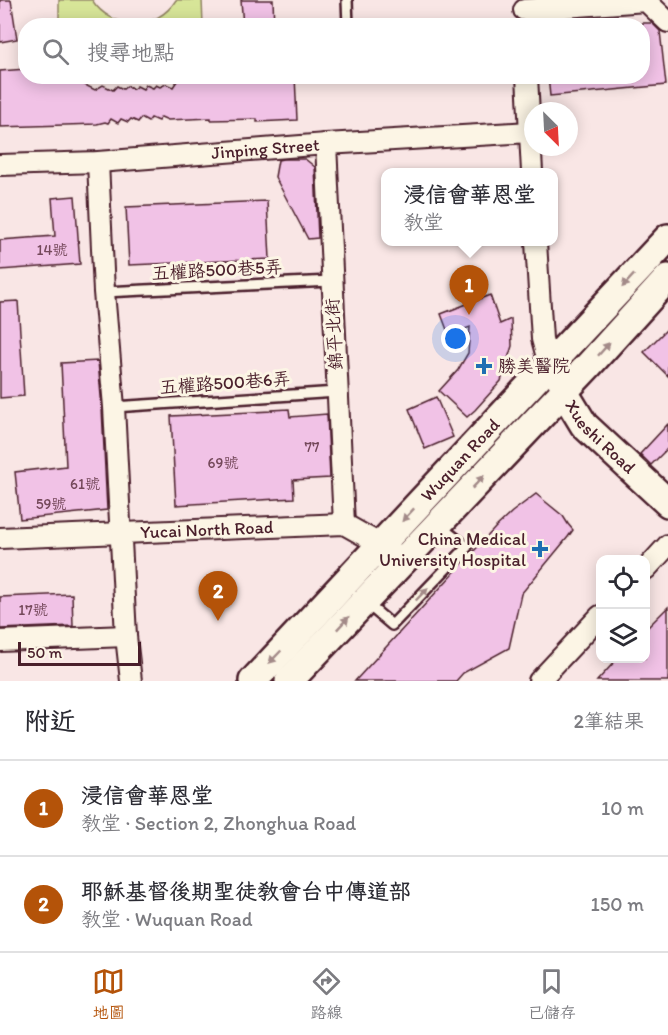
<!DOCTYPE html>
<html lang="zh-TW">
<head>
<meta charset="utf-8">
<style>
  :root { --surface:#fff; --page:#f7f7f7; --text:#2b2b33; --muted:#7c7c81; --line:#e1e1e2; --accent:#b45309 }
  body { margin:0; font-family:Itim,"LXGW WenKai TC",sans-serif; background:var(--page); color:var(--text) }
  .controls { position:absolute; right:18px; bottom:18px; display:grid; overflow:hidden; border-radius:12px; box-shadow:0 3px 15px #0003 }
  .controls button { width:54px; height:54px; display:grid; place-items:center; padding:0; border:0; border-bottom:2px solid var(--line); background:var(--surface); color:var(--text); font:30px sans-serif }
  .compass { position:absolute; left:524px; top:102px; width:54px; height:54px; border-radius:50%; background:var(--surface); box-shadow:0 3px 15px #0003; rotate:156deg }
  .scale { position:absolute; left:18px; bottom:15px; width:123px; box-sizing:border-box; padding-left:6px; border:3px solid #4a1f2b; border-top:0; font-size:16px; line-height:21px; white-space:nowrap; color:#4a1f2b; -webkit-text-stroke:4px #fcf5e5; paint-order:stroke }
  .you { position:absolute; left:456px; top:339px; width:21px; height:21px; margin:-15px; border:4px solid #fff; border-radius:50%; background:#1a73e8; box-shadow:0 0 0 9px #1a73e833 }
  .badge { display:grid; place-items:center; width:39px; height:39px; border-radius:50%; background:var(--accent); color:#fff; font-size:20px; font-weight:700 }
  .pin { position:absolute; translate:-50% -50px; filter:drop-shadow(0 2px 3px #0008) }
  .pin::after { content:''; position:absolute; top:32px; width:21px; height:18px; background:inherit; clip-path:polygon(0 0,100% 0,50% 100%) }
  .popup { position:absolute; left:381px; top:168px; width:177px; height:78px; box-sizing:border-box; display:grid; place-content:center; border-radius:12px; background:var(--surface); filter:drop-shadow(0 2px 4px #0005); font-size:20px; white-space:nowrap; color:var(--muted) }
  .popup b { font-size:22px; color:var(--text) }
  .popup::after { content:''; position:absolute; left:50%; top:100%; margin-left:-12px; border:12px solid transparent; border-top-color:var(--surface) }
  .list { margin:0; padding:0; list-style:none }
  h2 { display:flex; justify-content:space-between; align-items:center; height:78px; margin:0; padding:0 24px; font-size:26px }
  h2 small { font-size:20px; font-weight:400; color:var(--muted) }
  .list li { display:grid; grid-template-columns:39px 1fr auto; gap:18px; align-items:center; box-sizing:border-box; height:96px; padding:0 24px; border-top:2px solid var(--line) }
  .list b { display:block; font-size:22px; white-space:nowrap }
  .list p { margin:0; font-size:20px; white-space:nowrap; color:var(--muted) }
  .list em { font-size:20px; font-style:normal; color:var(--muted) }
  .icon { flex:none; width:33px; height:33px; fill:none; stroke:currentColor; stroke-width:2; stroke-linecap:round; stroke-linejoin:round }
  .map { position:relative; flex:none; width:668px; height:681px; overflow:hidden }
  .search { position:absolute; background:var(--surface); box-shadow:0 3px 15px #0003; left:18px; right:18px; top:18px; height:66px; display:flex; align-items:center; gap:15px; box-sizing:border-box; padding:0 21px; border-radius:24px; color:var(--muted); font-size:22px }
  .sheet { height:270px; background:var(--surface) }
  nav { display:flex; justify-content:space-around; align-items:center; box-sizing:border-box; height:84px; border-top:2px solid var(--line); background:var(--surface); font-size:16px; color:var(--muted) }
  nav a { display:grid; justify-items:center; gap:3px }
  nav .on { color:var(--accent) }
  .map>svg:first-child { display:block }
  .green { fill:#d7e598; stroke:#908262; stroke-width:1.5 }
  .building { fill:#f1c2e6; stroke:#4a1f2b; stroke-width:1.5 }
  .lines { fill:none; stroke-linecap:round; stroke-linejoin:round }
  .lane-casing { stroke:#4a1f2b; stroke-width:14 }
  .street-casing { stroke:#4a1f2b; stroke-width:24 }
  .secondary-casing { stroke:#4a1f2b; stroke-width:32 }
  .lane { stroke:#fcf5e5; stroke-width:9 }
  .street { stroke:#fcf5e5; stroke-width:20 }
  .secondary { stroke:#fcf5e5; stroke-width:27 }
  .oneway { fill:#a38a88 }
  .poi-dot { fill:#1f6fb2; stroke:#fcf5e5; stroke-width:2 }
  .labels { text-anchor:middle; stroke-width:6; stroke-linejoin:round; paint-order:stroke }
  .number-label { font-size:15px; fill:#74485a }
  .street-label { font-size:18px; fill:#4a1f2b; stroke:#fcf5e5 }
  .poi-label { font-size:18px; fill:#4a1f2b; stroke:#fcf5e5; text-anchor:start }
</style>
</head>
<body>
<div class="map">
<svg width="668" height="681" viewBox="0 0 668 681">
  <rect width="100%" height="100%" fill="#f9e6e5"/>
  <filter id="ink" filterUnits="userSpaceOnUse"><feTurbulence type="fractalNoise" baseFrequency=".0167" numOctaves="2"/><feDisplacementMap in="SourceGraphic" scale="12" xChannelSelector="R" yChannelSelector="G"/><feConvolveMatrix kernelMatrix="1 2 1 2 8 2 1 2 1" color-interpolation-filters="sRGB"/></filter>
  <g filter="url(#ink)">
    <path class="green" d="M59 0H92C112 31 157 31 176 0H202L203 25H59Z"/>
    <g class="building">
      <polygon points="0,0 11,0 17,39 0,42"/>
      <polygon points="241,0 273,0 274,26 243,26"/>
      <polygon points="642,23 652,23 660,31 666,85 550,96 548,76 642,76"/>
      <polygon points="26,69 26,76 79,76 79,82 95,90 103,85 113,90 117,86 123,89 127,86 133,89 137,86 143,89 146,85 153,88 156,85 160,87 166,84 173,87 179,78 185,78 185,76 295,76 297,120 257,122 257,119 211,120 211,118 168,120 161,117 158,121 151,118 148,122 141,118 138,122 131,119 128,122 121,119 118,123 111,119 108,123 105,122 97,124 0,127 0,71"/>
      <polygon points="283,159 305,159 315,167 318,238 308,239 275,177 278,160"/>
      <polygon points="75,196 80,264 0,270 0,240 55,236 52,198"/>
      <polygon points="267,201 270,259 129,265 126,207"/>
      <polygon points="490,295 500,324 511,319 512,346 501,381 475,410 467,417 439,391 458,370 468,353 470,327 449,335 441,314"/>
      <polygon points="18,301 24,396 0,398 0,302"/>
      <polygon points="668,328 668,376 644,352"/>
      <polygon points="98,361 102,408 107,510 20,519 15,472 66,466 61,363"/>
      <polygon points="436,397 453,437 425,449 409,409"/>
      <polygon points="289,409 290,417 327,414 330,478 293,480 294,498 176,505 171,416 272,411 272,410"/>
      <polygon points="668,424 668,448 651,465 640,454"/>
      <polygon points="536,494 563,516 568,524 573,530 568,537 521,594 509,648 463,673 456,681 355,681 495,528 512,512"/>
      <polygon points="72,594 73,626 0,629 0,597"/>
      <polygon points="668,607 668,681 597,681 618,658 645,658 645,630"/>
    </g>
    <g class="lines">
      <defs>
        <g id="lane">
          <polyline points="347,0 348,26"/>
          <polyline points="104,292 331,281"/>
          <polyline points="114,407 337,392"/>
          <polyline points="366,603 392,625 467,547 441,527"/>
        </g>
        <g id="street">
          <polyline points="524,10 646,1 668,22"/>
          <polyline points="527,76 532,172"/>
          <polyline points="326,144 344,524"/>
          <polyline points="98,162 104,292 114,407 126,636 131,681"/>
          <path id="s1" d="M0 165 98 162 326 144 530 132"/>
          <polyline points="536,242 542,339 549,365 564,392"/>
          <path id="s2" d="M0 538 344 524 392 551"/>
          <polyline points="646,569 668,545"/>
          <polyline points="0,641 126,636"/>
          <polyline points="539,681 600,616"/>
        </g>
        <g id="secondary">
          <path id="s3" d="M564 392 584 425 668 503"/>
          <path id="s4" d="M253 681 668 238"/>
          <polyline points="289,681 589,365 668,278"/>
        </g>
      </defs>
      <use href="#lane" class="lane-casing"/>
      <use href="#street" class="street-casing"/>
      <use href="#secondary" class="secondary-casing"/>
      <use href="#lane" class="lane"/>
      <use href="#street" class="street"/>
      <use href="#secondary" class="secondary"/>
    </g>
    <defs><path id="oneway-solid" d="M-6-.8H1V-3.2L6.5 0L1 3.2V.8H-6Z" transform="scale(1.5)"/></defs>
    <g class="oneway">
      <use href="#oneway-solid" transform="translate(628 281) rotate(133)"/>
      <use href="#oneway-solid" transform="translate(604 349) rotate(-48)"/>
      <use href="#oneway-solid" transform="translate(478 482) rotate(-47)"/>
      <use href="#oneway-solid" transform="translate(408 515) rotate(133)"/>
      <use href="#oneway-solid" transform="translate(422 594) rotate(-46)"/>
      <use href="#oneway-solid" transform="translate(343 623) rotate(-47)"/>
      <use href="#oneway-solid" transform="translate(275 657) rotate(134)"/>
    </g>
  </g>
  <g class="poi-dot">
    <path d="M481 357h6v6h6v6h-6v6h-6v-6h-6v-6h6z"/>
    <path d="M537 540h6v6h6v6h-6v6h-6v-6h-6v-6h6z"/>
  </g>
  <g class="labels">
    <g class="number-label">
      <text x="52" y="255">14號</text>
      <text x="312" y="452">77</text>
      <text x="223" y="468">69號</text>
      <text x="85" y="489">61號</text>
      <text x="51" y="509">59號</text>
      <text x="33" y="615">17號</text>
    </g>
    <g class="street-label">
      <text dy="6" stroke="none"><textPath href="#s1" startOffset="266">Jinping Street</textPath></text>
      <text transform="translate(217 270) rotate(-3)" y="6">五權路500巷5弄</text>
      <text transform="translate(334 334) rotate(-93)" y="6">錦平北街</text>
      <text transform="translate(225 383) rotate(-4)" y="6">五權路500巷6弄</text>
      <text dy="6" stroke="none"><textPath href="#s3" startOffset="58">Xueshi Road</textPath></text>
      <text dy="6" stroke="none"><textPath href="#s4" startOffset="303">Wuquan Road</textPath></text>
      <text dy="6" stroke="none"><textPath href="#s2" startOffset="207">Yucai North Road</textPath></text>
    </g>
    <g class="poi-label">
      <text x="498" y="372">勝美醫院</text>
      <text x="526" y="545" text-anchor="end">China Medical<tspan x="526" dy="21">University Hospital</tspan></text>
    </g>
  </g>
</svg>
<div class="controls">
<button><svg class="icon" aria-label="locate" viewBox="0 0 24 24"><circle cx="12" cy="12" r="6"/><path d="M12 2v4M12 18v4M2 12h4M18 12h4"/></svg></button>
<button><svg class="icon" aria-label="layers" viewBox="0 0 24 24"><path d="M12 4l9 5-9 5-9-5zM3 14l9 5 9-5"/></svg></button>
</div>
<svg class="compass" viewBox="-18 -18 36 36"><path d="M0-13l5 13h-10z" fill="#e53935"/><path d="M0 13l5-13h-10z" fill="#7c7c81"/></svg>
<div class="scale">50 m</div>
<div class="you"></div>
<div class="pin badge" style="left:469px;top:315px">1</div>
<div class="popup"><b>浸信會華恩堂</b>教堂</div>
<div class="pin badge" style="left:218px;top:621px">2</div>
<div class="search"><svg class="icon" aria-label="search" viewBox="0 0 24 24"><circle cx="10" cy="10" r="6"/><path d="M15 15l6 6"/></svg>搜尋地點</div>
</div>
<section class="sheet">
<h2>附近<small>2筆結果</small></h2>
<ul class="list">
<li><span class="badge">1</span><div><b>浸信會華恩堂</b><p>教堂 · Section 2, Zhonghua Road</p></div><em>10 m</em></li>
<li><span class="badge">2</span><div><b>耶穌基督後期聖徒教會台中傳道部</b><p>教堂 · Wuquan Road</p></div><em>150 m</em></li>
</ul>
</section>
<nav>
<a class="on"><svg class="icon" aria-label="map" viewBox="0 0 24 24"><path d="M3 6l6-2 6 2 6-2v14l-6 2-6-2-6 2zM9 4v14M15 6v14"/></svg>地圖</a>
<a><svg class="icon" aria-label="directions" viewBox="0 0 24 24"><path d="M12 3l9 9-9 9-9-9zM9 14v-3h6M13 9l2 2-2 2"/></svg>路線</a>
<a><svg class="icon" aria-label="saved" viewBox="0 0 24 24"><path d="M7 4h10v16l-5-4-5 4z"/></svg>已儲存</a>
</nav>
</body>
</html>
